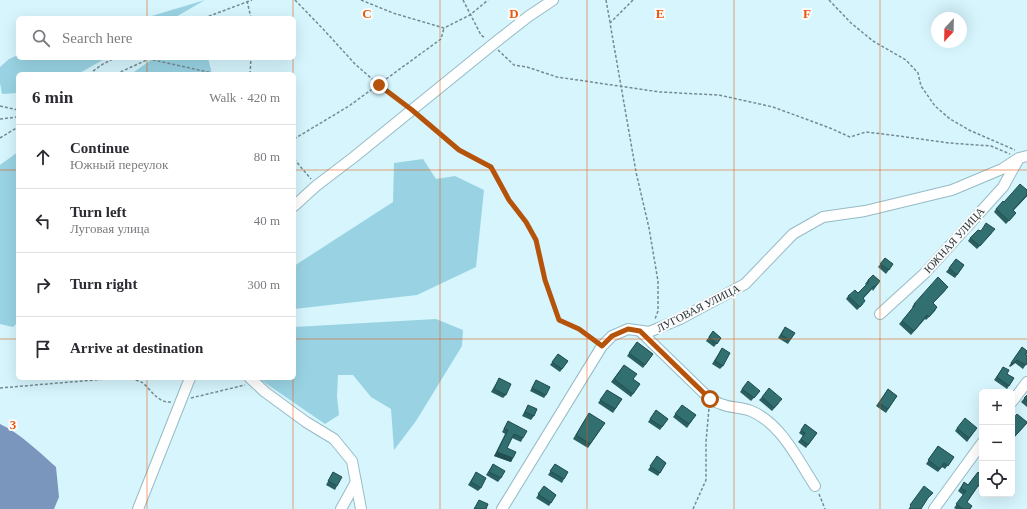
<!DOCTYPE html>
<html lang="en">
<head>
<meta charset="utf-8">
<style>
  :root { --surface:#fff; --page:#f7f7f7; --text:#2b2b33; --muted:#7c7c81; --line:#e1e1e2 }
  body { margin:0; font-family:Georgia,serif; background:var(--page); color:var(--text) }
  .controls { position:absolute; right:12px; bottom:12px; display:grid; overflow:hidden; border-radius:6px; box-shadow:0 4px 16px #0002 }
  .controls button { width:36px; height:36px; display:grid; place-items:center; padding:0; border:0; border-bottom:1px solid var(--line); background:var(--surface); color:var(--text); font:20px sans-serif }
  .compass { position:absolute; left:931px; top:12px; width:36px; height:36px; border-radius:50%; background:var(--surface); box-shadow:0 4px 16px #0002; rotate:202deg }
  .stop { position:absolute; width:12px; height:12px; margin:-9px; border:3px solid #b45309; border-radius:50%; background:#fff }
  .stop.end { background:#b45309; border-color:#fff; box-shadow:0 1px 4px #0008 }
  .list { margin:0; padding:0; list-style:none }
  h2 { display:flex; justify-content:space-between; align-items:center; height:52px; margin:0; padding:0 16px; font-size:17px }
  h2 small { font-size:13px; font-weight:400; color:var(--muted) }
  .list li { display:grid; grid-template-columns:26px 1fr auto; gap:12px; align-items:center; box-sizing:border-box; height:64px; padding:0 16px; border-top:1px solid var(--line) }
  .list b { display:block; font-size:15px; white-space:nowrap }
  .list p { margin:0; font-size:13px; white-space:nowrap; color:var(--muted) }
  .list em { font-size:13px; font-style:normal; color:var(--muted) }
  .icon { flex:none; width:22px; height:22px; fill:none; stroke:currentColor; stroke-width:2; stroke-linecap:round; stroke-linejoin:round }
  .map { position:relative; flex:none; width:1027px; height:509px; overflow:hidden }
  .search { position:absolute; background:var(--surface); box-shadow:0 4px 16px #0002; left:16px; top:16px; width:280px; height:44px; display:flex; align-items:center; gap:10px; box-sizing:border-box; padding:0 14px; border-radius:6px; color:var(--muted); font-size:15px }
  .panel { position:absolute; background:var(--surface); box-shadow:0 4px 16px #0002; left:16px; top:72px; width:280px; height:308px; border-radius:6px }
  .map>svg:first-child { display:block }
  .green { fill:#99d3e3 }
  .water { fill:#7b96bc }
  .lines { fill:none; stroke-linecap:round; stroke-linejoin:round }
  .minor-casing { stroke:#96bbc5; stroke-width:12 }
  .path { stroke:#758b91; stroke-width:1.5; stroke-dasharray:3 2; stroke-linecap:butt }
  .minor { stroke:#fff; stroke-width:10 }
  .wall { fill:#2a5f61 }
  .shaded-wall { fill:#224e4f }
  .building { fill:#316f71; stroke:#224e4f }
  .route { stroke:#b45309; stroke-width:5 }
  .grid { fill:none; stroke:#e8590c; stroke-width:1; stroke-opacity:0.55 }
  .labels { text-anchor:middle; stroke-width:4; stroke-linejoin:round; paint-order:stroke }
  .street-label { font-size:11px; fill:#243337; stroke:#fbfbfb }
  .grid-label { font-size:13px; text-anchor:middle; font-weight:bold; fill:#e8590c; stroke:#fbfbfb; stroke-width:4; stroke-linejoin:round; paint-order:stroke }
</style>
</head>
<body>
<div class="map">
<svg width="1027" height="509" viewBox="0 0 1027 509">
  <rect width="100%" height="100%" fill="#d6f5fd"/>
  <g class="green">
    <polygon points="205,0 174,18 145,18"/>
    <polygon points="18,55 18,58 106,58 78,74 18,74 18,93 2,94 0,83 0,67 9,59"/>
    <polygon points="154,58 208,58 212,74 131,74"/>
    <polygon points="18,152 18,322 13,327 0,324 0,165"/>
    <polygon points="423,159 436,179 455,176 484,190 476,267 417,295 294,309 294,266 393,202 394,163"/>
    <polygon points="436,319 463,330 462,346 416,421 394,450 391,409 371,397 353,375 338,375 337,396 339,415 325,424 258,378 294,378 294,327"/>
  </g>
  <path class="water" d="M0 424C21 434 39 452 56 467L59 497 54 509H0Z"/>
  <g class="lines">
    <defs>
      <g id="minor">
        <polyline points="294,206 316,186 354,157 492,45 529,16 553,0"/>
        <polyline points="880,314 925,273 1003,187 1018,160"/>
        <path d="M640 331 710 399C713 400 717 403 721 404 730 408 741 407 751 411 781 423 798 460 815 486"/>
        <polyline points="250,378 265,392 306,422 334,439 352,461 361,509"/>
        <polyline points="1012,402 1027,382"/>
        <polyline points="138,509 190,378"/>
        <polyline points="341,509 356,482"/>
        <polyline points="502,509 602,346 612,336 628,329 649,332 680,319 745,284 793,234 823,217 865,211 952,190 1002,169 1019,158 1027,156"/>
        <polyline points="934,509 982,443"/>
      </g>
    </defs>
    <use href="#minor" class="minor-casing"/>
    <g class="path">
      <polyline points="295,0 324,30 355,64 379,85 405,104"/>
      <polyline points="361,0 393,13 444,28 470,15 488,0"/>
      <polyline points="463,0 481,35 485,38"/>
      <polyline points="606,0 610,22"/>
      <polyline points="633,0 610,23 636,172 649,228 658,281 658,311 655,319"/>
      <polyline points="829,0 851,23 873,41 906,60 918,73 921,86 935,106 950,119 969,130 1015,150"/>
      <polyline points="247,1 251,18"/>
      <polyline points="204,18 252,0"/>
      <polyline points="498,50 514,65 527,67 557,77 660,92 719,95 773,107 830,128 850,137 866,132 899,136 949,143 991,146 1010,154"/>
      <polyline points="89,74 103,64 115,58"/>
      <polyline points="116,74 149,59 217,74"/>
      <polyline points="250,74 251,58"/>
      <polyline points="0,106 18,110"/>
      <polyline points="419,115 459,150 491,167 509,200 515,209 526,222 536,240 545,280 559,320 579,329 595,340"/>
      <polyline points="0,119 18,117"/>
      <polyline points="0,138 18,127"/>
      <polyline points="294,139 349,106 441,39 444,28"/>
      <polyline points="294,159 311,179"/>
      <path d="M131 378C135 380 140 381 143 383 152 391 158 403 171 402"/>
      <polyline points="0,388 118,378"/>
      <polyline points="191,398 245,385"/>
      <polyline points="819,494 825,509"/>
      <polyline points="693,509 706,480 706,442 709,408"/>
    </g>
    <use href="#minor" class="minor"/>
  </g>
  <g class="wall">
    <polygon points="1027,190 1027,196 1013,211 1016,213 1006,224 994,212 996,209 1004,202"/>
    <polygon points="981,231 992,233 977,249 968,241 970,238"/>
    <polygon points="885,258 893,264 886,274 878,267"/>
    <polygon points="956,259 964,265 955,278 946,272"/>
    <polygon points="868,280 880,281 873,291 872,289 863,299 863,304 857,310 846,299 848,296 858,293 866,285 865,284"/>
    <polygon points="946,290 933,303 937,307 935,311 926,320 925,319 911,335 899,324 913,308 912,307 914,304"/>
    <polygon points="783,330 795,333 788,344 778,338"/>
    <polygon points="713,331 721,338 714,347 706,341"/>
    <polygon points="637,342 653,354 643,368 627,356"/>
    <polygon points="1022,347 1027,351 1027,354 1026,355 1027,363 1023,369 1015,363 1010,367 1009,366"/>
    <polygon points="722,348 723,366 720,369 712,364"/>
    <polygon points="558,354 568,361 560,372 550,365"/>
    <polygon points="624,365 633,379 640,384 631,397 611,382"/>
    <polygon points="1003,367 1007,374 1014,378 1007,389 994,380"/>
    <polygon points="499,378 506,395 503,398 491,392"/>
    <polygon points="536,380 546,395 544,398 530,391"/>
    <polygon points="742,389 760,391 751,401 740,392"/>
    <polygon points="888,389 897,396 886,413 876,406"/>
    <polygon points="607,390 622,399 613,413 598,403"/>
    <polygon points="1027,395 1027,407 1021,402"/>
    <polygon points="762,397 779,403 772,411 759,400"/>
    <polygon points="528,405 534,416 531,420 522,416"/>
    <polygon points="682,405 696,415 687,428 673,417"/>
    <polygon points="656,410 668,419 660,430 648,422"/>
    <polygon points="587,416 605,423 588,448 573,439"/>
    <polygon points="1012,420 1027,423 1013,439 1012,439"/>
    <polygon points="508,421 523,438 521,442 512,438 507,448 513,458 511,462 494,456 505,434 502,432"/>
    <polygon points="805,424 817,433 806,448 798,442 803,436 799,433"/>
    <polygon points="957,428 977,428 967,442 955,431"/>
    <polygon points="938,446 954,457 945,469 942,467 938,472 926,464"/>
    <polygon points="657,456 666,463 658,476 648,470"/>
    <polygon points="493,464 501,478 498,482 486,475"/>
    <polygon points="555,464 564,479 562,483 548,475"/>
    <polygon points="333,472 337,486 335,490 326,485"/>
    <polygon points="476,472 481,488 478,491 468,485"/>
    <polygon points="978,472 982,484 979,487 978,486 967,502 970,509 956,509 954,508 963,495 958,491 964,482 968,485"/>
    <polygon points="544,486 556,495 549,506 536,498"/>
  </g>
  <g class="shaded-wall">
    <polygon points="1027,195 1027,196 1010,214 1013,210"/>
    <polygon points="1017,360 1015,363 1010,367 1012,364"/>
    <polygon points="497,452 513,458 511,462 494,456"/>
  </g>
  <g class="building">
    <polygon points="1020,184 1027,190 1027,195 1013,210 1016,213 1009,221 996,209 1003,201 1004,202"/>
    <polygon points="986,223 995,229 980,246 970,238 978,230 981,231"/>
    <polygon points="885,258 893,264 889,270 880,264"/>
    <polygon points="956,259 964,265 957,275 949,268"/>
    <polygon points="873,275 880,281 875,287 874,286 863,298 865,301 860,307 848,296 855,290 858,293 869,282 868,280"/>
    <polygon points="938,277 948,287 933,303 937,307 929,317 927,315 914,331 902,321 915,305 914,304"/>
    <polygon points="785,327 795,333 790,340 781,335"/>
    <polygon points="713,331 721,338 717,344 709,337"/>
    <polygon points="637,342 653,354 645,365 629,353"/>
    <polygon points="1022,347 1027,351 1027,353 1025,354 1027,356 1027,363 1026,365 1017,360 1012,364 1011,363"/>
    <polygon points="722,348 730,353 723,366 715,361"/>
    <polygon points="558,354 568,361 562,369 552,362"/>
    <polygon points="624,365 637,374 633,379 640,384 633,394 614,379"/>
    <polygon points="1003,367 1009,370 1007,374 1014,378 1009,386 997,377"/>
    <polygon points="499,378 511,384 506,395 494,389"/>
    <polygon points="536,380 550,387 546,395 532,388"/>
    <polygon points="748,381 760,391 754,398 742,389"/>
    <polygon points="769,388 782,399 774,408 762,397"/>
    <polygon points="888,389 897,396 888,409 879,403"/>
    <polygon points="607,390 622,399 615,409 600,400"/>
    <polygon points="1027,395 1027,401 1024,398"/>
    <polygon points="528,405 537,409 534,416 525,412"/>
    <polygon points="682,405 696,415 689,424 675,414"/>
    <polygon points="656,410 668,419 662,427 650,419"/>
    <polygon points="589,413 605,423 590,444 576,435"/>
    <polygon points="1017,414 1027,422 1027,423 1015,436 1012,434 1012,420"/>
    <polygon points="965,418 977,428 969,438 957,428"/>
    <polygon points="508,421 527,431 523,438 514,434 507,448 516,452 513,458 497,452 508,430 504,429"/>
    <polygon points="805,424 817,433 808,445 801,439 805,433 801,430"/>
    <polygon points="938,446 954,457 948,466 944,463 940,469 928,460"/>
    <polygon points="657,456 666,463 660,473 650,466"/>
    <polygon points="493,464 505,471 501,478 489,472"/>
    <polygon points="555,464 568,472 564,479 550,471"/>
    <polygon points="333,472 342,477 337,486 328,481"/>
    <polygon points="476,472 486,478 481,488 471,482"/>
    <polygon points="978,472 982,476 982,483 981,484 980,483 967,502 972,506 970,509 963,509 956,504 966,491 961,488 964,482 968,485"/>
    <polygon points="544,486 556,495 551,503 538,494"/>
    <polygon points="924,486 933,493 928,498 921,509 909,509 911,506 910,505"/>
    <polygon points="479,500 488,504 486,509 474,509"/>
  </g>
  <g class="lines">
    <polyline class="route" points="379,85 412,110 459,150 491,167 509,200 526,222 536,240 545,280 559,320 579,329 602,346 612,336 628,329 640,331 710,399"/>
  </g>
  <path class="grid" d="M147 0V18M293 0V18M440 0V509M587 0V509M734 0V509M880 0V509M147 58V74M293 58V74M0 170H18M294 170H1027M0 339H18M294 339H1027M147 378V509M293 378V509"/>
  <g class="labels">
    <g class="street-label">
      <text transform="translate(954 240) rotate(-48)" y="4">ЮЖНАЯ УЛИЦА</text>
      <text transform="translate(698 308) rotate(-27)" y="4">ЛУГОВАЯ УЛИЦА</text>
    </g>
  </g>
  <g class="grid-label">
    <text x="367" y="18">C</text>
    <text x="514" y="18">D</text>
    <text x="660" y="18">E</text>
    <text x="807" y="18">F</text>
    <text x="13" y="429">3</text>
  </g>
</svg>
<div class="controls">
<button>+</button>
<button>−</button>
<button><svg class="icon" aria-label="locate" viewBox="0 0 24 24"><circle cx="12" cy="12" r="6"/><path d="M12 2v4M12 18v4M2 12h4M18 12h4"/></svg></button>
</div>
<svg class="compass" viewBox="-18 -18 36 36"><path d="M0-13l5 13h-10z" fill="#e53935"/><path d="M0 13l5-13h-10z" fill="#7c7c81"/></svg>
<div class="stop" style="left:710px;top:399px"></div>
<div class="stop end" style="left:379px;top:85px"></div>
<div class="search"><svg class="icon" aria-label="search" viewBox="0 0 24 24"><circle cx="10" cy="10" r="6"/><path d="M15 15l6 6"/></svg>Search here</div>
<section class="panel">
<h2>6 min<small>Walk · 420 m</small></h2>
<ul class="list">
<li><svg class="icon" aria-label="ahead" viewBox="0 0 24 24"><path d="M12 20V5M6 11l6-6 6 6"/></svg><div><b>Continue</b><p>Южный переулок</p></div><em>80 m</em></li>
<li><svg class="icon" aria-label="left" viewBox="0 0 24 24"><path d="M17 20v-9H6M10 6l-5 5 5 5"/></svg><div><b>Turn left</b><p>Луговая улица</p></div><em>40 m</em></li>
<li><svg class="icon" aria-label="right" viewBox="0 0 24 24"><path d="M7 20v-9h11M14 6l5 5-5 5"/></svg><div><b>Turn right</b></div><em>300 m</em></li>
<li><svg class="icon" aria-label="arrive" viewBox="0 0 24 24"><path d="M6 21V4h12l-3 4 3 4H6"/></svg><div><b>Arrive at destination</b></div></li>
</ul>
</section>
</div>
</body>
</html>
